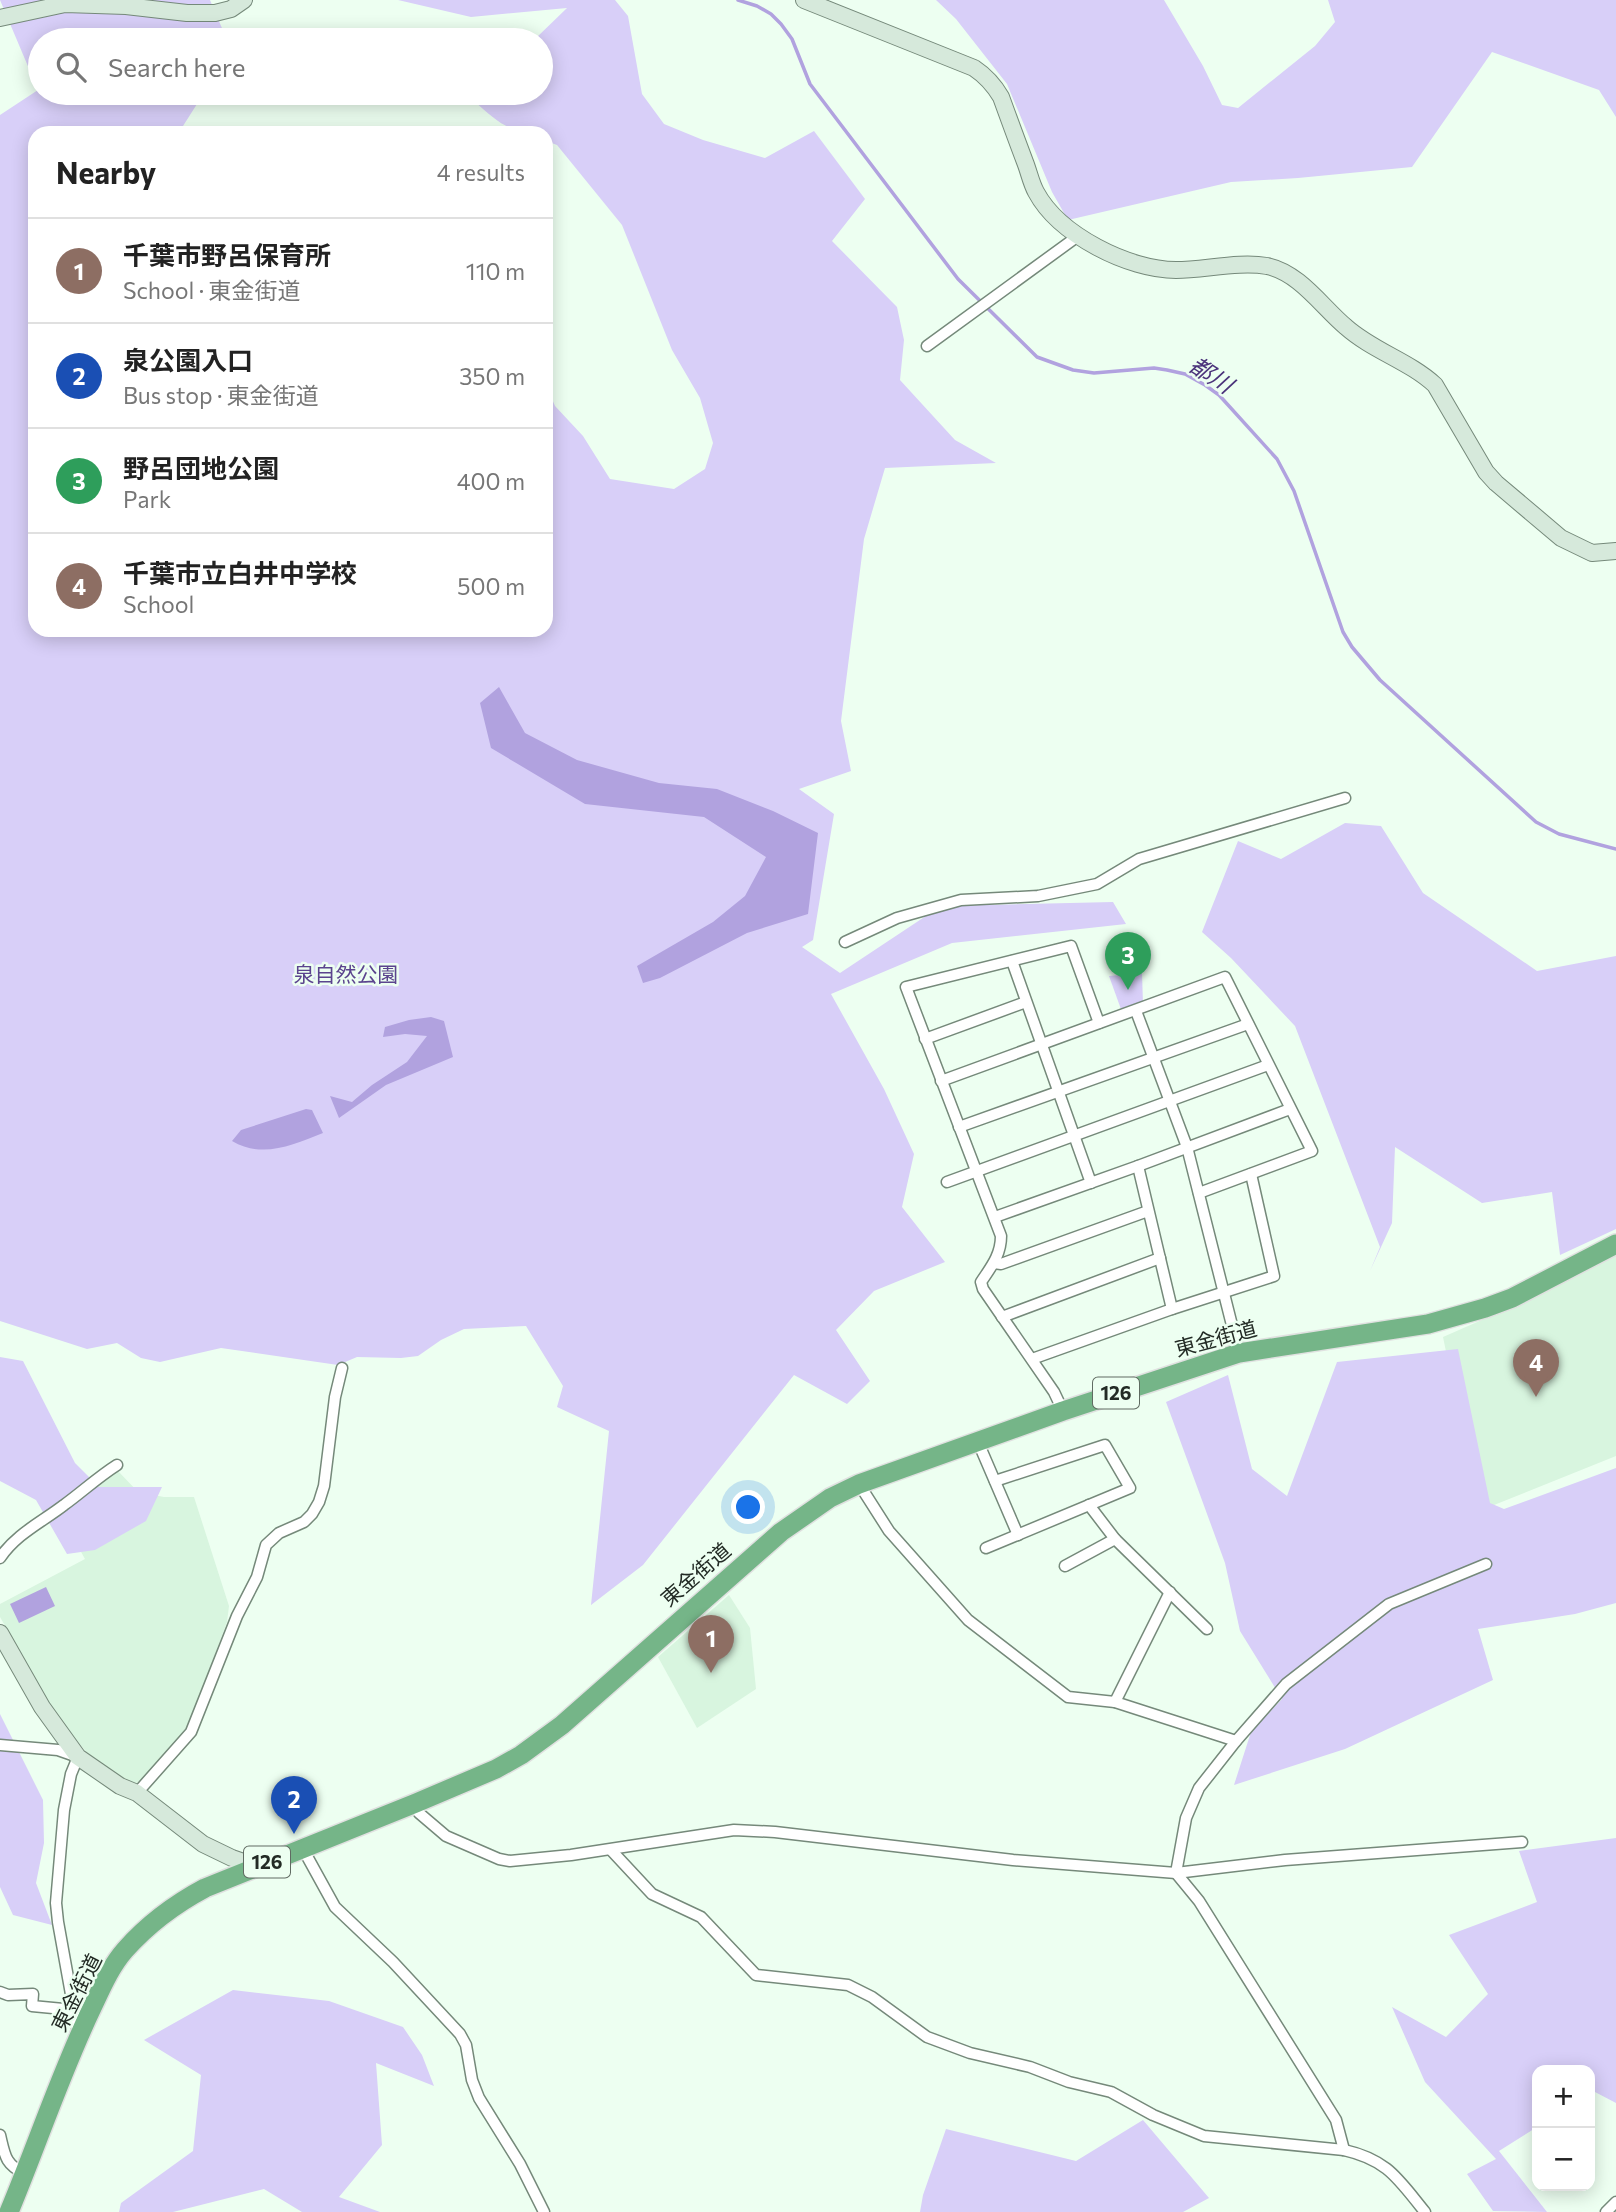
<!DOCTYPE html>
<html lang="en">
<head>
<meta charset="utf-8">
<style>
  :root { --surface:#fff; --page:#f6f6f6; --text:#222; --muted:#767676; --line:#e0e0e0; --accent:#db2777 }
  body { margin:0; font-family:Commissioner,"Noto Sans JP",sans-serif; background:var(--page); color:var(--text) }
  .controls { position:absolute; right:21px; bottom:21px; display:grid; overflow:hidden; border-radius:14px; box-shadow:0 4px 18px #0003 }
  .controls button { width:63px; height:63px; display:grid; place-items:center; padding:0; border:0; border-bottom:2px solid var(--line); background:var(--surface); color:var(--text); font:35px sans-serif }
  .you { position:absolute; left:749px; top:1508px; width:24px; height:24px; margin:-18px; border:5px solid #fff; border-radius:50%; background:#1a73e8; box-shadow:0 0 0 10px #1a73e833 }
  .badge { display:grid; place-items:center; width:46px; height:46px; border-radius:50%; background:var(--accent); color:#fff; font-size:23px; font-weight:700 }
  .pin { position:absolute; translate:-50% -58px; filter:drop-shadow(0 2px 4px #0008) }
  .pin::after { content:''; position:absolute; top:37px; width:24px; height:21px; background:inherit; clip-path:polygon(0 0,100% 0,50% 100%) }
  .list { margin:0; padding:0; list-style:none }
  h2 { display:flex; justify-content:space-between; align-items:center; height:91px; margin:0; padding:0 28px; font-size:30px }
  h2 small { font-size:23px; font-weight:400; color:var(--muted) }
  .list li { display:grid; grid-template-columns:46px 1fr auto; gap:21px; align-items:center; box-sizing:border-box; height:105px; padding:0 28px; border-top:2px solid var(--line) }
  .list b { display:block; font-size:26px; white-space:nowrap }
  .list p { margin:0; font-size:23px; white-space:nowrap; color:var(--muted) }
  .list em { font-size:23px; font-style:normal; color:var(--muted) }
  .icon { flex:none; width:38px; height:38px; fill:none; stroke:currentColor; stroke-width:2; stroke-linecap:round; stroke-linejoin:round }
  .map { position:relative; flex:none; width:1616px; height:2212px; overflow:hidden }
  .search { position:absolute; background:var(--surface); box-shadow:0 4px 18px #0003; left:28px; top:28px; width:525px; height:77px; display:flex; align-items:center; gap:18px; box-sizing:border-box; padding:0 24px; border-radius:38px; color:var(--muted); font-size:26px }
  .panel { position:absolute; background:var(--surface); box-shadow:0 4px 18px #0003; left:28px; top:126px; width:525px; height:511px; border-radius:21px }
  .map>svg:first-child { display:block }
  .built { fill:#d8f5df }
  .green { fill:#d8cff8 }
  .water { fill:#b1a2df }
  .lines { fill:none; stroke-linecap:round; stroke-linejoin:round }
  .stream { stroke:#b1a2df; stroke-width:3.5 }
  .street-casing { stroke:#75897a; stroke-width:13 }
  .secondary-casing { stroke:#75897a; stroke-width:18 }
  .highway-casing { stroke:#e0e1e0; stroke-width:22 }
  .street { stroke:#fff; stroke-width:10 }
  .secondary { stroke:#d6e9db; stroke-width:16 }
  .highway { stroke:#75b588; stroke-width:19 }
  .labels { text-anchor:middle; stroke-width:5; stroke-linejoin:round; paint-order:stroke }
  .shield { fill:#edfff1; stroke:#606b62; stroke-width:2 }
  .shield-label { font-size:19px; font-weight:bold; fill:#232b25 }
  .park-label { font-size:21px; fill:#5b448e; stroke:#edfff1 }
  .street-label { font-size:21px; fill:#232b25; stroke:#edfff1 }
  .water-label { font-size:23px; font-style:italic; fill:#4b337b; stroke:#edfff1 }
</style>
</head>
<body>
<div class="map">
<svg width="1616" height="2212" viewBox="0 0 1616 2212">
  <rect width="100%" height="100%" fill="#edfff1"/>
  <g class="built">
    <polygon points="1616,1254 1616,1456 1479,1511 1443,1337 1516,1305"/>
    <polygon points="117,1470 138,1492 164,1497 194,1497 229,1606 227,1622 187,1730 147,1776 133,1785 92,1759 56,1715 0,1617 0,1604 85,1559 59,1512"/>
    <polygon points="729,1595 750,1628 756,1689 697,1728 658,1657"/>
  </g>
  <g class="green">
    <path d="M0 0H210L227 40H40V93H204L183 126 193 133H35V630H546V385L555 406 583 436 610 479 674 489 705 469 713 443 700 398 672 350 622 225 557 145 546 141V133C508 133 500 124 473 100L480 93H541V40H534L567 8 471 17 398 0H615L628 16 642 94 664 124 703 140 765 158 814 131 865 199 832 241 897 307 904 340 900 380 955 440 996 463 885 468 864 539 841 721 851 771 799 789 834 814 813 940 802 947 840 973 941 906 1113 902 1126 924 952 943 831 994 884 1089 914 1154 902 1207 945 1262 874 1291 836 1330 870 1381 847 1404 794 1375 643 1565 591 1605 609 1431 557 1407 563 1386 526 1326 464 1329 441 1340 418 1356 401 1358 357 1357 338 1365 221 1348 160 1362 141 1358 117 1343 87 1349 0 1321V115L38 90Z"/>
    <polygon points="936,0 1164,0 1203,66 1222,105 1238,108 1315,46 1335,22 1328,0 1616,0 1616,117 1599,90 1492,52 1412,167 1298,178 1231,182 1068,220 1052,192 1007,84 956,19"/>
    <polygon points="1345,823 1381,826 1423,893 1537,971 1616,956 1616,1229 1560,1255 1552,1192 1482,1203 1395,1147 1392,1223 1370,1271 1380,1247 1295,1026 1231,958 1202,932 1238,841 1281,859"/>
    <polygon points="1142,973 1143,1004 1122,1012 1109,976"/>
    <polygon points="1458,1349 1490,1503 1504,1509 1616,1468 1616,1603 1575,1614 1478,1629 1493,1680 1345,1749 1234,1785 1251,1732 1282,1699 1240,1631 1225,1563 1166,1402 1228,1375 1252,1469 1287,1496 1337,1362"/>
    <polygon points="0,1357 23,1361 75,1463 99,1487 162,1487 146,1521 95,1550 67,1554 36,1500 0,1481"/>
    <polygon points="0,1714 43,1800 44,1843 36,1883 52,1925 13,1915 0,1887"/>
    <polygon points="1616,1838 1616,2103 1595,2092 1590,2095 1590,2070 1537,2070 1537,2127 1499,2151 1547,2212 1493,2211 1467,2174 1496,2159 1425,2082 1392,2007 1446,2037 1488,1994 1449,1935 1537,1902 1519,1851"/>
    <polygon points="233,1990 329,2001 403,2027 422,2055 434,2086 376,2063 382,2145 339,2197 380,2212 302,2212 264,2189 173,2212 119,2212 121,2203 193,2151 201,2075 144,2040"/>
    <polygon points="1143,2120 1209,2198 1183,2212 920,2212 923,2195 946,2129 1076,2161"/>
  </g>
  <g class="water">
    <polygon points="499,687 525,733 577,760 659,783 717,789 773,811 818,833 808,914 747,933 660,978 643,983 637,966 713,922 745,896 766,857 704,817 585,804 491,748 480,703"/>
    <polygon points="431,1017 444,1021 453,1057 386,1085 339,1118 330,1096 352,1102 372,1085 407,1062 427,1036 405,1034 383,1037 385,1027 409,1020"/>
    <path d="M306 1109 312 1110 323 1133C292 1145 263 1159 232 1141L241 1130Z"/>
    <polygon points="46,1587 55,1606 19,1623 10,1604"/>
  </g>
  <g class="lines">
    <polyline class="stream" points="738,0 757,6 771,14 781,24 792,39 810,84 958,279 1037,357 1073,370 1094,373 1154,368 1167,370 1185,374 1205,385 1219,395 1277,459 1294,491 1343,632 1352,647 1380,680 1536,822 1559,834 1616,849"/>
    <defs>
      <g id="street">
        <polyline points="927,346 1078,236"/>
        <polyline points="845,942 897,918 961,900 1038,896 1097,884 1139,859 1345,798"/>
        <polyline points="1012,961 1091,1183"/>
        <polyline points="1136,1011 1187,1147 1239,1353"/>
        <polyline points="925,1039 1026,1002"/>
        <polyline points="941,1081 1225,977 1312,1151 1199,1193"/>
        <polyline points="959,1127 1248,1024"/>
        <polyline points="1138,1166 1172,1309"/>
        <polyline points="947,1182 1268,1065"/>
        <polyline points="995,1217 1138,1166 1290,1109"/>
        <polyline points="994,1263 1001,1264 1148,1211"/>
        <polyline points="1002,1317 1160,1258"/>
        <polyline points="1032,1359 1172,1309 1274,1276 1251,1174"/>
        <path d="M1063 1411 1054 1392 983 1289 981 1282C991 1267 1001 1255 1001 1236L906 987 1071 946 1099 1023"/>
        <polyline points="978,1442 1018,1535"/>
        <polyline points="859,1484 889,1531 968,1620 1068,1697 1115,1702 1236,1741"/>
        <polyline points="1089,1505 1115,1539 1207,1629"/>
        <polyline points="986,1548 1130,1488 1105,1445 995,1481"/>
        <path d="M0 1558C16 1534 42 1522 64 1505 82 1492 98 1477 117 1465"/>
        <polyline points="1065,1566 1115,1539"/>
        <polyline points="1115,1702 1170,1592"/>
        <polyline points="0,1745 58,1750 78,1757 71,1774 64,1810 56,1903 58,1922 78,2033"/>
        <polyline points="137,1793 191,1732 237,1616 257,1577 266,1545 279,1533 304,1522 312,1514 319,1502 324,1486 335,1397 342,1368"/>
        <polyline points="416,1803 419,1813 446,1836 499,1859 510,1861 571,1855 734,1830 775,1832 1013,1860 1176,1873 1285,1860 1522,1842"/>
        <polyline points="303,1849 335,1907 393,1962 460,2034 466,2045 472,2080 479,2098 520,2164 544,2212"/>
        <path d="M611 1850 652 1894 701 1917 756 1975 848 1985 872 1997 927 2037 970 2053 1030 2067 1069 2082 1111 2092 1153 2115 1204 2136 1344 2150C1388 2160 1398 2179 1425 2212"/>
        <polyline points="0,1992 8,1995 33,1994 32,2006 74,2010"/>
        <path d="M0 2135C5 2156 5 2164 25 2174"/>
        <polyline points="1344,2150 1336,2120 1199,1901 1176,1873 1186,1818 1199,1788 1236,1741 1286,1684 1389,1604 1486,1564"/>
        <polyline points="1606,2212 1616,2202"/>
      </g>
      <g id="secondary">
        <path d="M804 0 974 68C986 76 994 85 1001 97 1009 119 1017 141 1025 162 1029 172 1031 183 1036 192 1059 235 1129 270 1176 270 1204 270 1239 261 1267 266 1300 273 1322 307 1346 327 1373 351 1409 361 1435 385L1486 472 1496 483 1561 538 1592 553 1616 551"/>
        <polyline points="0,18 65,4 126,6 187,13 215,13 231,9 244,0"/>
        <polyline points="0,1633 42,1707 78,1757 120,1786 137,1793 203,1844 232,1858 255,1866"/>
      </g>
      <path id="highway" d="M9 2212C37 2145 60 2075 91 2010 101 1989 110 1967 125 1950 148 1924 175 1904 205 1888L416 1803 496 1769 521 1755 562 1725 781 1532 830 1498 859 1484 1063 1411 1239 1353 1428 1324 1485 1308 1512 1298 1616 1244"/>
    </defs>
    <use href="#street" class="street-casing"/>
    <use href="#secondary" class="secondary-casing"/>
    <use href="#highway" class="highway-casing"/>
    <use href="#street" class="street"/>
    <use href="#secondary" class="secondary"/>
    <use href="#highway" class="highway"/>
  </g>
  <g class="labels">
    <g class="shield">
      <rect x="1093" y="1377.5" width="46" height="31" rx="5"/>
      <rect x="244" y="1846.5" width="46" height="31" rx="5"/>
    </g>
    <g class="shield-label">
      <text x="1116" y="1400">126</text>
      <text x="267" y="1869">126</text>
    </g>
    <g class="park-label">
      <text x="346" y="982">泉自然公園</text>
    </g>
    <g class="street-label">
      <text transform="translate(1216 1339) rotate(-15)" y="7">東金街道</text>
      <text transform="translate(696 1575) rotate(-41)" y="7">東金街道</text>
      <text transform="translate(77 1993) rotate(-63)" y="7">東金街道</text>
    </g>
    <g class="water-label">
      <text transform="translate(1211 375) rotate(33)" y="8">都川</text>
    </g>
  </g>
</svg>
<div class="controls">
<button>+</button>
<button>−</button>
</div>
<div class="you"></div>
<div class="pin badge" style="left:711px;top:1673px;background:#8d6e63">1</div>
<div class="pin badge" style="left:294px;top:1834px;background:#1a4fb4">2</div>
<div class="pin badge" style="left:1128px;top:990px;background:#2e9e5b">3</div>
<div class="pin badge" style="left:1536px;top:1397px;background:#8d6e63">4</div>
<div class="search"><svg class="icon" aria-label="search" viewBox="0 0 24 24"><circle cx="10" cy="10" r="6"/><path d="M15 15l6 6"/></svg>Search here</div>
<section class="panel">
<h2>Nearby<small>4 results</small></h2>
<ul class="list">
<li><span class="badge" style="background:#8d6e63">1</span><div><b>千葉市野呂保育所</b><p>School · 東金街道</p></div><em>110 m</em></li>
<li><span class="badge" style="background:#1a4fb4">2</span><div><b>泉公園入口</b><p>Bus stop · 東金街道</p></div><em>350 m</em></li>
<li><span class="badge" style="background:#2e9e5b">3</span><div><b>野呂団地公園</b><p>Park</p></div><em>400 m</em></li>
<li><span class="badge" style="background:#8d6e63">4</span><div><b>千葉市立白井中学校</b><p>School</p></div><em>500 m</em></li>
</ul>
</section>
</div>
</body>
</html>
